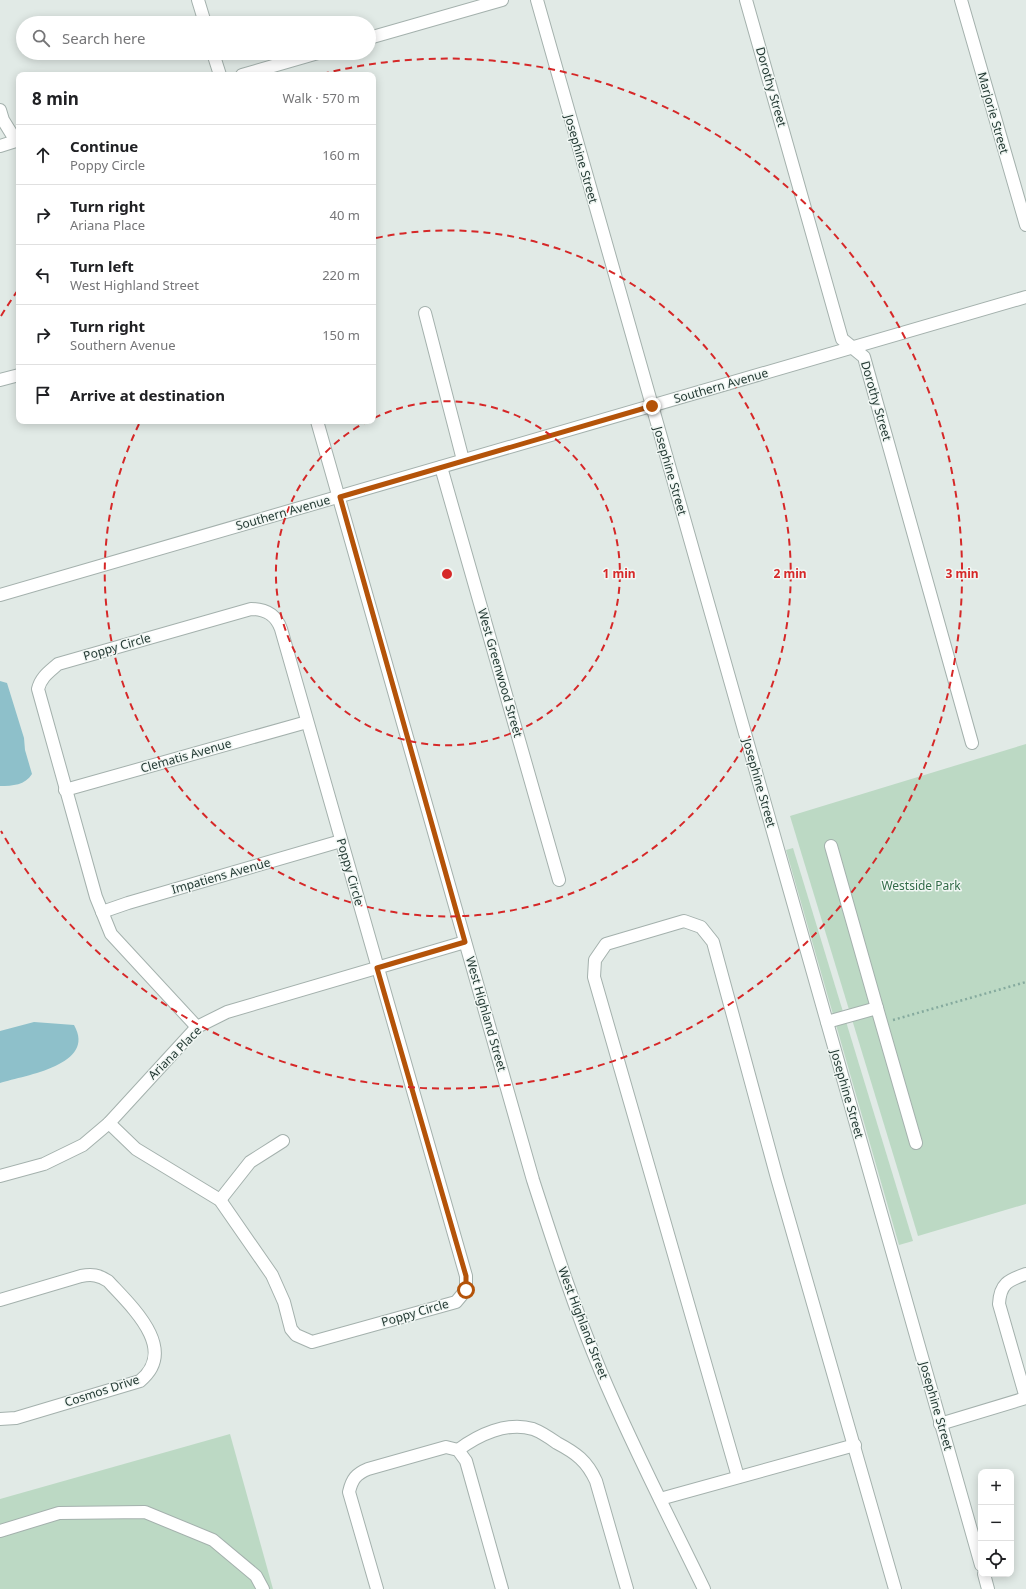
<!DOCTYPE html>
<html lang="en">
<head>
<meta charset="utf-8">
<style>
  :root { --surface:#fff; --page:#f2f2f2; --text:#202124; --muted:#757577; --line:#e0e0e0 }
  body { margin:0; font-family:"Noto Sans",sans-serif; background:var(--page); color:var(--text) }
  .controls { position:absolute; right:12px; bottom:12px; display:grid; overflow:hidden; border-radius:8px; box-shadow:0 2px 10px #0003 }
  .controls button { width:36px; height:36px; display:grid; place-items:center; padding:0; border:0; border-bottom:1px solid var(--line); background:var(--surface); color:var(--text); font:20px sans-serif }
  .stop { position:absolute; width:12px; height:12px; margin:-9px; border:3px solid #b45309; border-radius:50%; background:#fff }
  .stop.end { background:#b45309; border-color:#fff; box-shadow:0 1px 4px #0008 }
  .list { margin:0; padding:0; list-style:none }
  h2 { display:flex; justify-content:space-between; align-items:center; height:52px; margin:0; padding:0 16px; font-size:17px }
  h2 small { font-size:13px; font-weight:400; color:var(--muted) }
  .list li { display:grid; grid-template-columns:26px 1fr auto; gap:12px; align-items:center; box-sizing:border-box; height:60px; padding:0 16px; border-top:1px solid var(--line) }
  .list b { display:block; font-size:15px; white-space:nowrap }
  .list p { margin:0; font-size:13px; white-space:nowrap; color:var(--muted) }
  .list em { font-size:13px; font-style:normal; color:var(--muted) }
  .icon { flex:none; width:22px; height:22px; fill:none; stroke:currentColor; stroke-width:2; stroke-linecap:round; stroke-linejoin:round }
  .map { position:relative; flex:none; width:1026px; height:1589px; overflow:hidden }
  .search { position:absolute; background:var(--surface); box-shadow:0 2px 10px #0003; left:16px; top:16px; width:360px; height:44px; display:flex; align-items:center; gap:10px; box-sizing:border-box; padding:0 14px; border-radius:22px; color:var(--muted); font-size:15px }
  .panel { position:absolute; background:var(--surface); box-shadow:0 2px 10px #0003; left:16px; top:72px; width:360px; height:352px; border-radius:8px }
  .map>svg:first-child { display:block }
  .park { fill:#bcd9c4 }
  .water { fill:#8ec0ca }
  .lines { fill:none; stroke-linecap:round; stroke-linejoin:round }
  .minor-casing { stroke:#a4b1ad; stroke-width:14 }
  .path { stroke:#85aa9e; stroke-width:2.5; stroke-dasharray:2 3; stroke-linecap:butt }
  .minor { stroke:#fff; stroke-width:12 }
  .route { stroke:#b45309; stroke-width:5 }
  .ring { fill:none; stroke:#d62828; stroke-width:2; stroke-dasharray:7 5 }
  .labels { text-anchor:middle; stroke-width:3; stroke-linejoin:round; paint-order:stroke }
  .street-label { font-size:12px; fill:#233933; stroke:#f1f7f4 }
  .park-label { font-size:12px; fill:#326b48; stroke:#f1f7f4 }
  .centre { fill:#d62828; stroke:#f1f7f4; stroke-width:2 }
  .ring-label { font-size:12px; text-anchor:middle; font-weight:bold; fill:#d62828; stroke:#f1f7f4; stroke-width:3; stroke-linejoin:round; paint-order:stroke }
</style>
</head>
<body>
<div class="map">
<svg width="1026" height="1589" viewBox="0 0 1026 1589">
  <rect width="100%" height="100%" fill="#e1eae6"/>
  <g class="park">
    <polygon points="1026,744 1026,1204 918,1236 790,816"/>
    <polygon points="793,848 913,1241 899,1245 786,850"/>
    <polygon points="230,1434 273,1589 0,1589 0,1499"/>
  </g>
  <g class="water">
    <path d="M0 681 7 683 24 738 25 750 32 774C25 785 13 786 0 786Z"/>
    <path d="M34 1022 74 1025C97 1065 26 1075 0 1083V1031Z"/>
  </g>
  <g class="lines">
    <defs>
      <g id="minor">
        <polyline points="198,0 205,23"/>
        <polyline points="537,0 981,1565"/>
        <polyline points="746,0 842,339 864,357 972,743"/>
        <polyline points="961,0 1026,225"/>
        <polyline points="369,38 502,0"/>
        <polyline points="213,53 220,75"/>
        <polyline points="242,75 318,53"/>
        <polyline points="0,110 3,120 16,141"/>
        <polyline points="0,146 19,140"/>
        <polyline points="425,313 463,460"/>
        <polyline points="0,380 19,375"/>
        <path d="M317 421 533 1180C554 1245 575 1310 601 1372 632 1446 669 1517 704 1589"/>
        <polyline points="441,467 559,880"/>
        <polyline points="0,595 1026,297"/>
        <polyline points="65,790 307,722"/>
        <polyline points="102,912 128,903 341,841"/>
        <polyline points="877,1008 916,1143"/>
        <polyline points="827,1022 877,1008 831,846"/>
        <path d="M109 1123 136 1149 220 1200 272 1275 284 1302 291 1329 296 1335 312 1342 456 1302 466 1290V1276L281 629C276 615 266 609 251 609L58 664C49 672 41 677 38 689L96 897 111 934 197 1027"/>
        <polyline points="0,1176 44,1164 83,1145 109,1123 197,1027 227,1012 465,942"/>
        <polyline points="220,1200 250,1162 283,1141"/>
        <path d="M0 1300 81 1276C92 1274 99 1275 108 1281 131 1306 179 1349 140 1381L16 1418 0 1419"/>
        <path d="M1026 1398 999 1304C1000 1284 1008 1280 1026 1274"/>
        <polyline points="940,1424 1026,1398"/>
        <path d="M458 1450C478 1435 507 1421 533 1429 541 1432 550 1438 557 1443 576 1453 587 1461 596 1481L627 1589"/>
        <polyline points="738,1477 594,977 595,960 606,944 684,921 701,927 713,942 777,1178 895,1589"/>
        <polyline points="660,1499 855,1445"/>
        <polyline points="0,1531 59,1513 145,1512 213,1540 256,1576 263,1589"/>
        <polyline points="984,1574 988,1589"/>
        <path d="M377 1589 349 1492C352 1479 356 1474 368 1469L446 1447 458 1450 466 1461 502 1589"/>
      </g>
    </defs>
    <use href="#minor" class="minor-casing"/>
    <polyline class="path" points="893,1020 1026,982"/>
    <use href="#minor" class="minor"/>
  </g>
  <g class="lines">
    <polyline class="route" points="466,1290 466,1276 377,968 465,942 340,497 652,406"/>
  </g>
  <g class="ring">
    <path d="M374 418A172 172 0 1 1 368 421"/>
    <path d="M376 238A343 343 0 1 1 139 424"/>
    <path d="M1 316A515 515 0 0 1 18 290M322 74A515 515 0 1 1 1 831"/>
  </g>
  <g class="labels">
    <g class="street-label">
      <text transform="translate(771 87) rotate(74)" y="4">Dorothy Street</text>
      <text transform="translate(993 113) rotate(74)" y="4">Marjorie Street</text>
      <text transform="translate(581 159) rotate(74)" y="4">Josephine Street</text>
      <text transform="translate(721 386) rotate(-16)" y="4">Southern Avenue</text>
      <text transform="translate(876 401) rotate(74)" y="4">Dorothy Street</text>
      <text transform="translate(670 471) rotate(74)" y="4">Josephine Street</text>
      <text transform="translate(283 513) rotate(-16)" y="4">Southern Avenue</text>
      <text transform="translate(117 647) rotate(-16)" y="4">Poppy Circle</text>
      <text transform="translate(500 673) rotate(74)" y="4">West Greenwood Street</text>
      <text transform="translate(186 756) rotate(-16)" y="4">Clematis Avenue</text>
      <text transform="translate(759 783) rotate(74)" y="4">Josephine Street</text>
      <text transform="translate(350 872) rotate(74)" y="4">Poppy Circle</text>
      <text transform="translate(221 876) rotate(-16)" y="4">Impatiens Avenue</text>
      <text transform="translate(486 1014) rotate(74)" y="4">West Highland Street</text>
      <text transform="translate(175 1053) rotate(-45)" y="4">Ariana Place</text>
      <text transform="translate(847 1094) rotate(74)" y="4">Josephine Street</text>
      <text transform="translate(415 1313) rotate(-16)" y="4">Poppy Circle</text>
      <text transform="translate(583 1323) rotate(69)" y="4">West Highland Street</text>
      <text transform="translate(102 1391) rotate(-18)" y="4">Cosmos Drive</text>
      <text transform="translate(936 1406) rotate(74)" y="4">Josephine Street</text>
    </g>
    <g class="park-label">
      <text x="921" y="890">Westside Park</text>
    </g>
  </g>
  <circle cx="447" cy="574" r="6" class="centre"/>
  <g class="ring-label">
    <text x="619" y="578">1 min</text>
    <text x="790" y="578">2 min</text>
    <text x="962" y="578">3 min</text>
  </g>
</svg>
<div class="controls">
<button>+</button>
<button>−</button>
<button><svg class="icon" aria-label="locate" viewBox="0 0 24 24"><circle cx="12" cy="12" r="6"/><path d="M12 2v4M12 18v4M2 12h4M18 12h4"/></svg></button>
</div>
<div class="stop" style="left:466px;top:1290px"></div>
<div class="stop end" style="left:652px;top:406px"></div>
<div class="search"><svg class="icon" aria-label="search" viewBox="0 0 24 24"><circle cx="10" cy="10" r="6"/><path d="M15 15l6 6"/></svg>Search here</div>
<section class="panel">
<h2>8 min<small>Walk · 570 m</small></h2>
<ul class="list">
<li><svg class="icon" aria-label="ahead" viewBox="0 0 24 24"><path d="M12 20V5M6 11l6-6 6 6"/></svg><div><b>Continue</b><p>Poppy Circle</p></div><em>160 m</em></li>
<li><svg class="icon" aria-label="right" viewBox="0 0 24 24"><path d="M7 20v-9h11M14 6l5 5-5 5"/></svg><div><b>Turn right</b><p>Ariana Place</p></div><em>40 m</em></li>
<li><svg class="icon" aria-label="left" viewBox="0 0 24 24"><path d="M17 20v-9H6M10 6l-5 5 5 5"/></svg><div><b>Turn left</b><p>West Highland Street</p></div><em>220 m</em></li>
<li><svg class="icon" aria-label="right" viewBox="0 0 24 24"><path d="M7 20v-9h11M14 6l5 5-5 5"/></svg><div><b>Turn right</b><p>Southern Avenue</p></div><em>150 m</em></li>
<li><svg class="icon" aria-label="arrive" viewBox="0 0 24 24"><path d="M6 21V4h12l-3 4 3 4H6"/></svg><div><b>Arrive at destination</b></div></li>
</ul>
</section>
</div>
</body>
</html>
